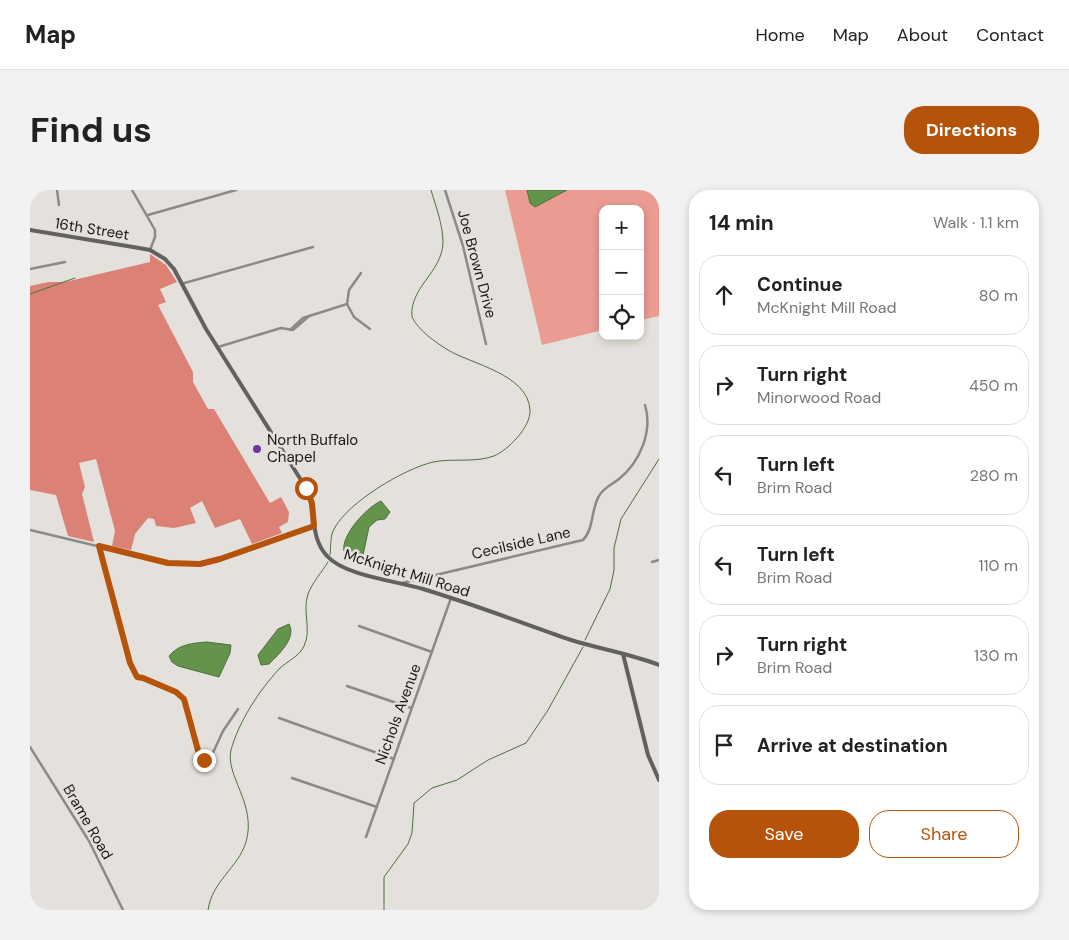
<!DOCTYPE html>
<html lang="en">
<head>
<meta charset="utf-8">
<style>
  :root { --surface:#fff; --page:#f2f2f2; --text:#222; --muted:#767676; --line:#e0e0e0; --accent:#b45309 }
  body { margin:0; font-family:"DM Sans",sans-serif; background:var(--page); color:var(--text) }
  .controls { position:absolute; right:15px; top:15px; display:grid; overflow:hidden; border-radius:10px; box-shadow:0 2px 8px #0003 }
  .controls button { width:45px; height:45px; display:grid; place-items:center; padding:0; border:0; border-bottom:1px solid var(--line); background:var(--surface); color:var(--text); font:25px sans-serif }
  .stop { position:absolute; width:15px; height:15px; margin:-11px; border:4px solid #b45309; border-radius:50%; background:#fff }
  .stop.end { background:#b45309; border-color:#fff; box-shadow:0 1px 5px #0008 }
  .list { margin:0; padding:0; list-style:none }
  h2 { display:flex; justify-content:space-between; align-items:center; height:65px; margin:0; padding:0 20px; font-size:21px }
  h2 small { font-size:16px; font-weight:400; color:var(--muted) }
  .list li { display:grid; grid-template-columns:32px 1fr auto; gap:15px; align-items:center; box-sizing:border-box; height:80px; margin:0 10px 10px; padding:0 10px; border:1px solid var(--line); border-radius:20px }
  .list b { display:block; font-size:19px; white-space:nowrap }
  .list p { margin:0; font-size:16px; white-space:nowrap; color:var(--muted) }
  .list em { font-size:16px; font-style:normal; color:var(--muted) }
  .actions { display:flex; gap:10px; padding:15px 20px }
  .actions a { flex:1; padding:11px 0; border:1px solid var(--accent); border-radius:20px; text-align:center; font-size:18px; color:var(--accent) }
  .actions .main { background:var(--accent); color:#fff }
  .icon { flex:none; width:28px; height:28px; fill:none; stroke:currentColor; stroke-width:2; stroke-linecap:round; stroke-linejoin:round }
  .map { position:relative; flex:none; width:629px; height:720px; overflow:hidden; border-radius:20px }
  header { display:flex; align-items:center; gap:30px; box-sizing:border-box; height:70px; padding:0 25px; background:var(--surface); border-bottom:1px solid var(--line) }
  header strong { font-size:24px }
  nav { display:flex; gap:28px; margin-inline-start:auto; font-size:18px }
  .intro { display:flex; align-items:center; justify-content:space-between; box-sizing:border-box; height:120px; padding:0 30px }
  h1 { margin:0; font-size:35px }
  .button { padding:12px 22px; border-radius:20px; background:var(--accent); color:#fff; font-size:18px; font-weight:700 }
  main { display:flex; gap:30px; padding:0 30px }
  aside { flex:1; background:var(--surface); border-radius:20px; box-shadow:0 2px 8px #0003 }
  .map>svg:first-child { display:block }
  .green { fill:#ea9c92 }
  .forest { fill:#dc8176 }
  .water { fill:#64944c; stroke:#4e6f3c }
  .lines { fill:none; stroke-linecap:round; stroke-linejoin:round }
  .stream { stroke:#4e6f3c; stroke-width:1 }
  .street { stroke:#8a8a88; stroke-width:2.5 }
  .secondary { stroke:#61615e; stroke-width:4 }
  .route { stroke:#b45309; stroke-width:6 }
  .poi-dot { fill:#7332a7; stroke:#e4e1dc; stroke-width:2 }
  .labels { text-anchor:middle; stroke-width:5; stroke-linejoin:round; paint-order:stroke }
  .street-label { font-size:15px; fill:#1a1917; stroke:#e4e1dc }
  .poi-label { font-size:15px; fill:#1a1917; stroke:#e4e1dc; text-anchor:start }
</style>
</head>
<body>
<header>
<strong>Map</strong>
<nav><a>Home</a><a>Map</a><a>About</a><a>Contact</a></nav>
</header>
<div class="intro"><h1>Find us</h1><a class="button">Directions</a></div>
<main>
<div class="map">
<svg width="629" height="720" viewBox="0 0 629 720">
  <rect width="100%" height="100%" fill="#e4e1dc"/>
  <polygon class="green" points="475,0 629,0 629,126 610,130 610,19 573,19 573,140 512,155"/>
  <polygon class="forest" points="120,64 136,75 147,92 130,99 136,112 128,115 163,182 163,192 178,219 184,219 240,313 251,307 259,322 258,332 249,337 252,343 222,354 210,329 185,338 172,311 160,318 166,333 144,338 126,336 124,329 118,328 105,344 101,360 82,356 85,341 66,269 49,273 55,297 52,304 64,352 38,346 26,305 0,300 0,96 19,92 35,92 120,72"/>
  <g class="water">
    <polygon points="497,0 537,0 505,17 500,13"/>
    <path d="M351 311 360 322 355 329 347 330 339 337 332 370H323L314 361C311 345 337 317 351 311Z"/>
    <path d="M259 434C267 448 248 465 239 474L231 475 228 465 248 439Z"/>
    <path d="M177 452 201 455 200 463 189 487 148 476 142 472 139 466C149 454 163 453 177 452Z"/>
  </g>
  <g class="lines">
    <g class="stream">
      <polyline points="0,104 45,88"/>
      <path d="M300 365C301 357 300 346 304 339 318 312 374 279 403 272 423 268 445 273 464 266 478 260 501 237 500 220 498 184 441 174 418 160 405 152 388 140 382 127 379 98 412 82 413 53 413 35 406 17 401 0"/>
      <polyline points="555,450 580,399 584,380 584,358 591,329 629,269"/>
      <path d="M178 720C182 691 208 678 216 652 227 614 195 586 201 560 209 531 229 501 249 479 257 471 269 467 274 456 282 440 272 422 278 404 282 393 292 382 298 372"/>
      <polyline points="354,720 354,687 378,654 382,643 384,613 402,598 427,590 458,570 496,553 518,520 553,457"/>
    </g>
    <g class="street">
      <polyline points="27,0 29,15"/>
      <polyline points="102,0 125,40 125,47 120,60"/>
      <polyline points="415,0 433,56 456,154"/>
      <polyline points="118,25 206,0"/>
      <polyline points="0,79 35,72"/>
      <polyline points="151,94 283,57"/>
      <polyline points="317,114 324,127 340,139"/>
      <polyline points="260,140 273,128 317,114 319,100 331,83"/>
      <polyline points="188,157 251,138 263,140 278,127"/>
      <path d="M0 340 138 373C186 380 240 351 284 336"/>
      <polyline points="69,356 100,473 107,487 113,487 146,503 154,509 171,568 174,570 181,567 193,541 208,519"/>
      <polyline points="622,372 629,370"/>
      <path d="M372 393 553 350C564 339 561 319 569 306 573 298 583 294 589 289 610 272 623 241 615 215"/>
      <polyline points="329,436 402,462"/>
      <polyline points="317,496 381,518"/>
      <polyline points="249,528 364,569"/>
      <polyline points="0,557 59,651 93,720"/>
      <polyline points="262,588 347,617"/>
      <polyline points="336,647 421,408"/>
    </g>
    <g class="secondary">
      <path d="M0 40 109 58 120 60 135 69 144 79 176 139 276 298C287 320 279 347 297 366 315 386 367 391 393 399 443 414 492 433 541 450 570 459 601 464 629 475"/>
      <polyline points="593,464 618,565 629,590"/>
    </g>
  </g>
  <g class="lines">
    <polyline class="route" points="174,570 169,564 154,509 146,502 113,488 107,487 100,473 69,356 138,373 170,374 190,369 284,336 282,313 276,298"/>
  </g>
  <circle class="poi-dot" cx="227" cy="259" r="5"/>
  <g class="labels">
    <g class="street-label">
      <text transform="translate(62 39) rotate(9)" y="5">16th Street</text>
      <text transform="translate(447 74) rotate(75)" y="5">Joe Brown Drive</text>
      <text transform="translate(491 353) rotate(-13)" y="5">Cecilside Lane</text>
      <text transform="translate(377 383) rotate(17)" y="5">McKnight Mill Road</text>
      <text transform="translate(368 524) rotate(-70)" y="5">Nichols Avenue</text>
      <text transform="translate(58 632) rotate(60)" y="5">Brame Road</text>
    </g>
    <g class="poi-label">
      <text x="237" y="255">North Buffalo<tspan x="237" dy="17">Chapel</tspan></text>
    </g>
  </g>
</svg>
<div class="controls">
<button>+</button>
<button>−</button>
<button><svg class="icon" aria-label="locate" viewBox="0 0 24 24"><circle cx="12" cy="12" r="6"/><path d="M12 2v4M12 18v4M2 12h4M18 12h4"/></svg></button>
</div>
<div class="stop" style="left:276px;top:298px"></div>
<div class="stop end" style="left:174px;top:570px"></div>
</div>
<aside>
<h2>14 min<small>Walk · 1.1 km</small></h2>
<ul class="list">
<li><svg class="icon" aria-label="ahead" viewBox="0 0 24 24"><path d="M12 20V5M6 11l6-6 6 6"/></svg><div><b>Continue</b><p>McKnight Mill Road</p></div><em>80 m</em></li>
<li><svg class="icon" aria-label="right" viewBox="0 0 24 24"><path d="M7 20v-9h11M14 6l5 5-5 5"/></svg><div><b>Turn right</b><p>Minorwood Road</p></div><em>450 m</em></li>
<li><svg class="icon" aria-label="left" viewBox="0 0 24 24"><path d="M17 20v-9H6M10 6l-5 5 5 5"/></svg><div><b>Turn left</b><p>Brim Road</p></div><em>280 m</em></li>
<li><svg class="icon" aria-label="left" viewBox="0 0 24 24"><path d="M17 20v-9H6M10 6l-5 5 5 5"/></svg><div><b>Turn left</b><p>Brim Road</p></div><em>110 m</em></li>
<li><svg class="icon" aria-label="right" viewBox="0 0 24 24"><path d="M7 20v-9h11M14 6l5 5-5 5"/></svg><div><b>Turn right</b><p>Brim Road</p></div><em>130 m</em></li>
<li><svg class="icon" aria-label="arrive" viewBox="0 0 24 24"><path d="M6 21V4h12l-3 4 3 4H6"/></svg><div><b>Arrive at destination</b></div></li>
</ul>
<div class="actions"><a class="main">Save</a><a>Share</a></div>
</aside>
</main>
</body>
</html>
